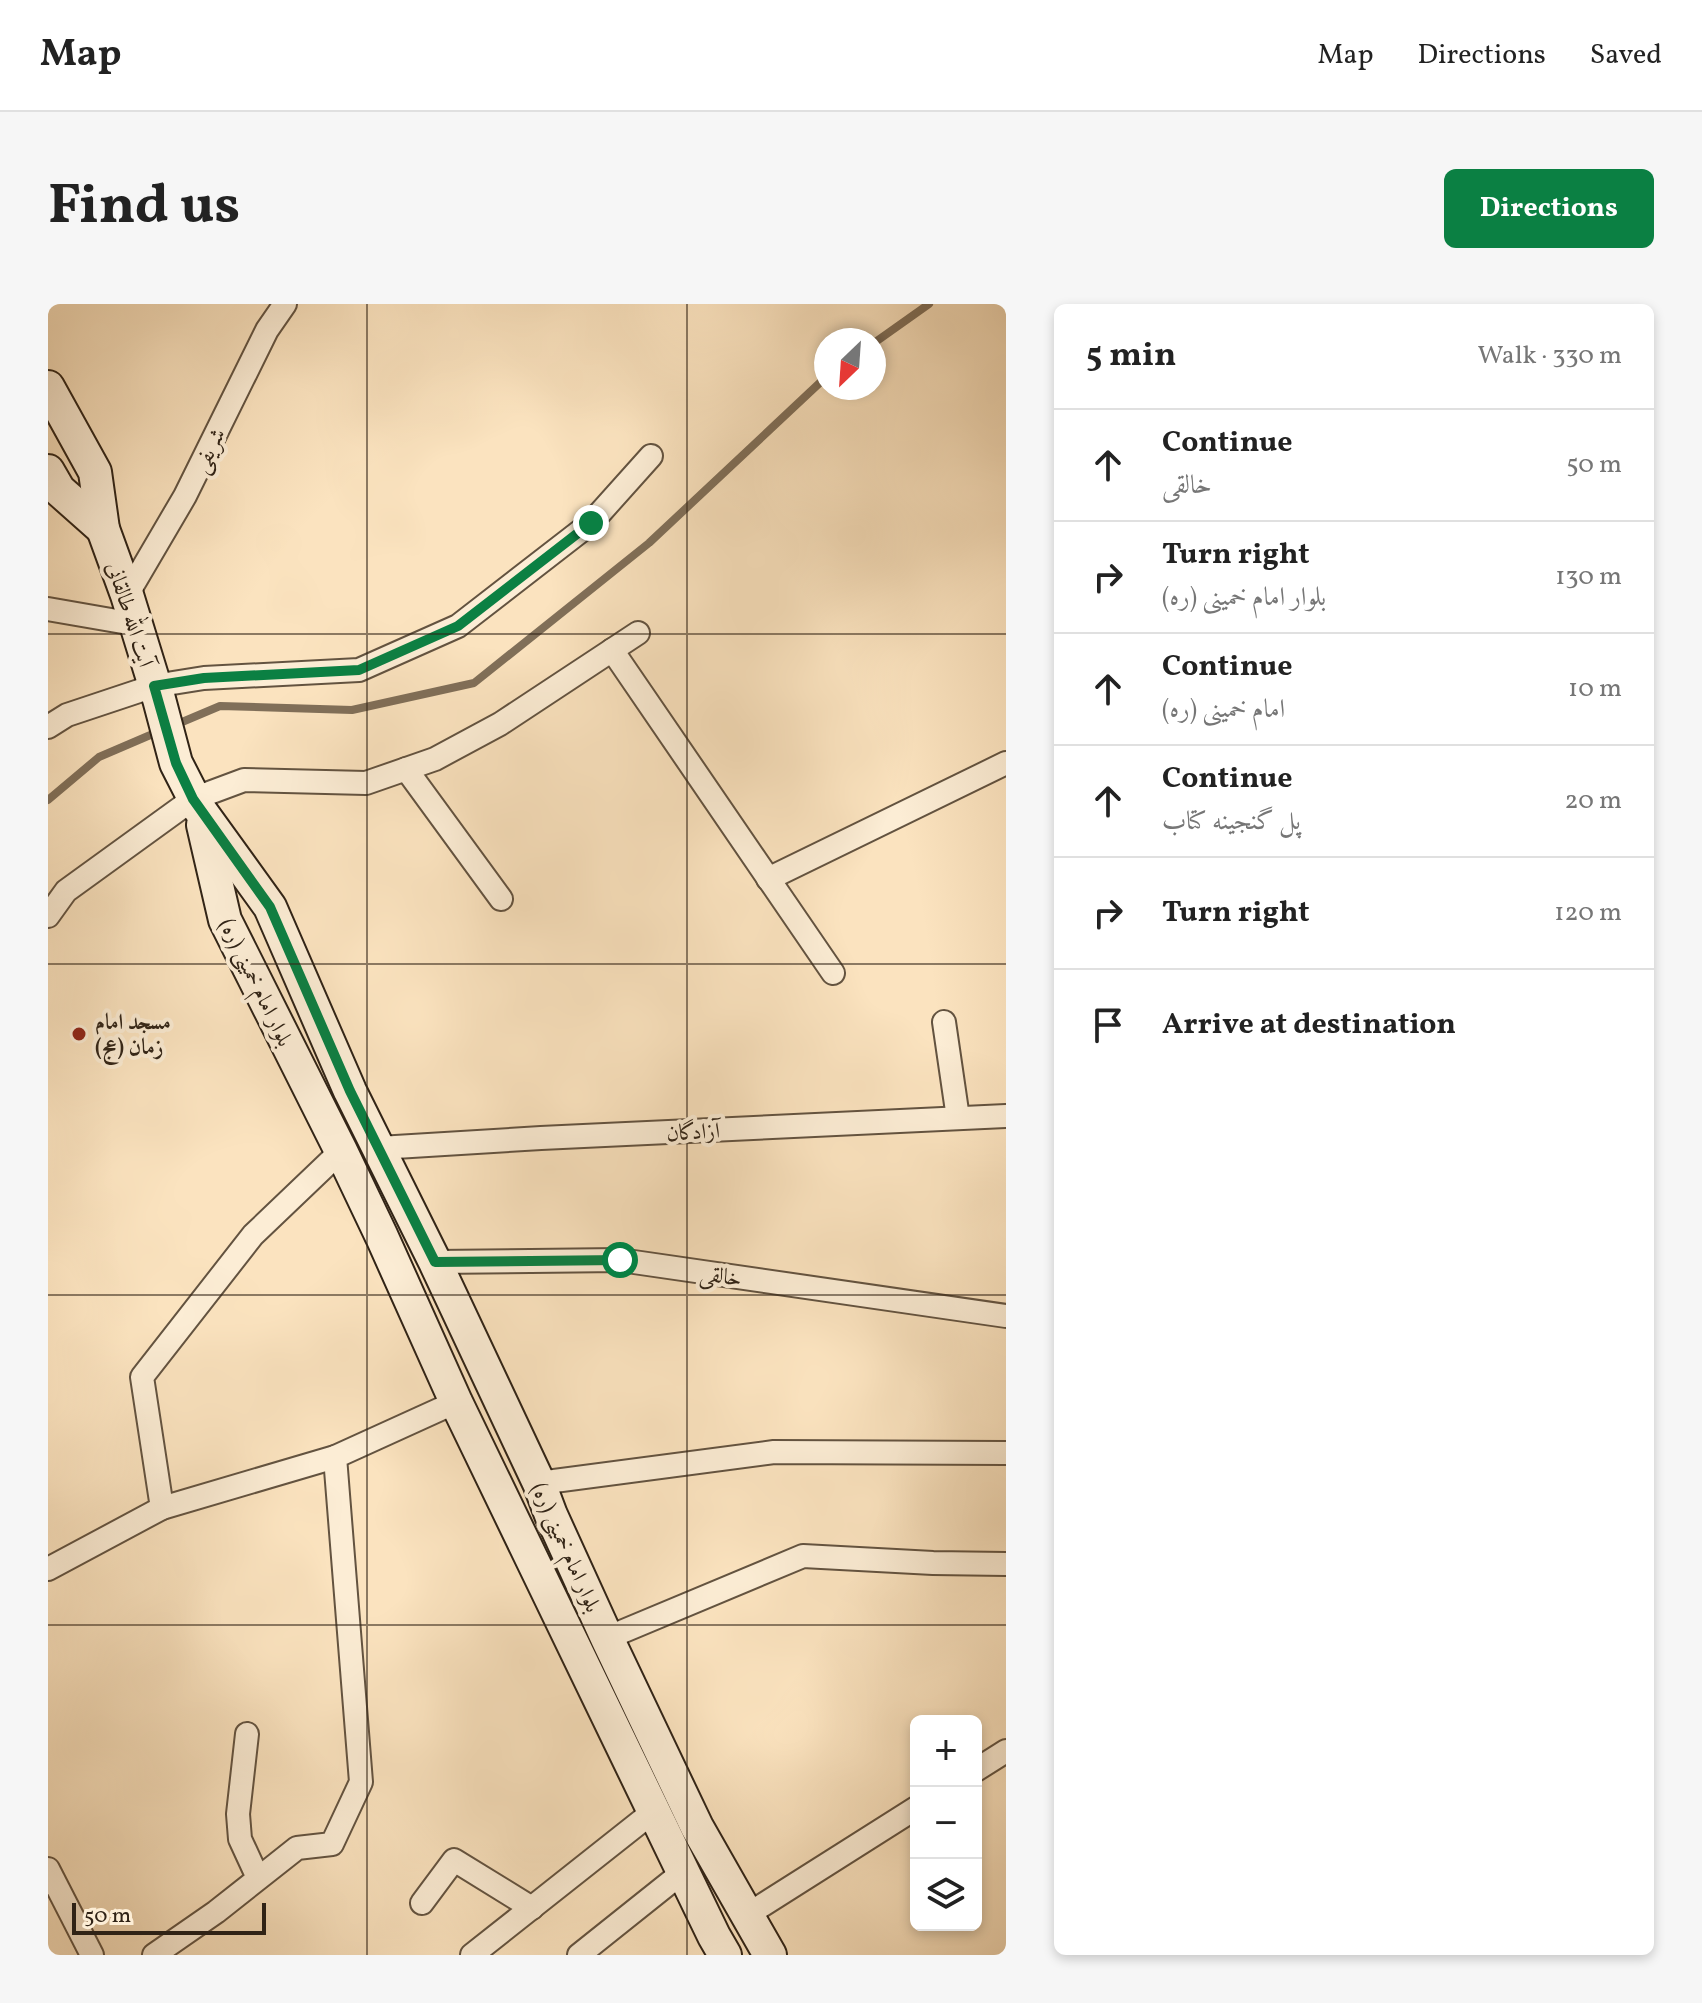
<!DOCTYPE html>
<html lang="en">
<head>
<meta charset="utf-8">
<style>
  :root { --surface:#fff; --page:#f6f6f6; --text:#222; --muted:#767676; --line:#e0e0e0; --accent:#0b8043 }
  body { margin:0; font-family:Vollkorn,Amiri,serif; background:var(--page); color:var(--text) }
  .controls { position:absolute; right:24px; bottom:24px; display:grid; overflow:hidden; border-radius:12px; box-shadow:0 4px 12px #0003 }
  .controls button { width:72px; height:72px; display:grid; place-items:center; padding:0; border:0; border-bottom:2px solid var(--line); background:var(--surface); color:var(--text); font:40px sans-serif }
  .compass { position:absolute; left:766px; top:24px; width:72px; height:72px; border-radius:50%; background:var(--surface); box-shadow:0 4px 12px #0003; rotate:205deg }
  .scale { position:absolute; left:24px; bottom:20px; width:194px; box-sizing:border-box; padding-left:8px; border:4px solid #302316; border-top:0; font-size:22px; line-height:28px; white-space:nowrap; color:#302316; -webkit-text-stroke:6px #fcedd5; paint-order:stroke }
  .stop { position:absolute; width:24px; height:24px; margin:-18px; border:6px solid #0b8043; border-radius:50%; background:#fff }
  .stop.end { background:#0b8043; border-color:#fff; box-shadow:0 2px 8px #0008 }
  .list { margin:0; padding:0; list-style:none }
  h2 { display:flex; justify-content:space-between; align-items:center; height:104px; margin:0; padding:0 32px; font-size:34px }
  h2 small { font-size:26px; font-weight:400; color:var(--muted) }
  .list li { display:grid; grid-template-columns:52px 1fr auto; gap:24px; align-items:center; box-sizing:border-box; height:112px; padding:0 32px; border-top:2px solid var(--line) }
  .list b { display:block; font-size:30px; white-space:nowrap }
  .list p { margin:0; font-size:26px; white-space:nowrap; color:var(--muted) }
  .list em { font-size:26px; font-style:normal; color:var(--muted) }
  .icon { flex:none; width:44px; height:44px; fill:none; stroke:currentColor; stroke-width:2; stroke-linecap:round; stroke-linejoin:round }
  .map { position:relative; flex:none; width:958px; height:1651px; overflow:hidden; border-radius:12px }
  header { display:flex; align-items:center; gap:48px; box-sizing:border-box; height:112px; padding:0 40px; background:var(--surface); border-bottom:2px solid var(--line) }
  header strong { font-size:38px }
  nav { display:flex; gap:44px; margin-inline-start:auto; font-size:28px }
  .intro { display:flex; align-items:center; justify-content:space-between; box-sizing:border-box; height:192px; padding:0 48px }
  h1 { margin:0; font-size:56px }
  .button { padding:20px 36px; border-radius:12px; background:var(--accent); color:#fff; font-size:28px; font-weight:700 }
  main { display:flex; gap:48px; padding:0 48px }
  aside { flex:1; background:var(--surface); border-radius:12px; box-shadow:0 4px 12px #0003 }
  .map>svg:first-child { display:block }
  .lines { fill:none; stroke-linecap:round; stroke-linejoin:round }
  .stream { stroke:#806f59; stroke-width:8 }
  .minor-casing { stroke:#635340; stroke-width:26 }
  .secondary-casing { stroke:#302316; stroke-width:36 }
  .minor { stroke:#fcedd5; stroke-width:22 }
  .secondary { stroke:#fcedd5; stroke-width:32 }
  .route { stroke:#0b8043; stroke-width:10 }
  .grid { fill:none; stroke:#302316; stroke-width:2; stroke-opacity:0.55 }
  .poi-dot { fill:#8f2418; stroke:#fcedd5; stroke-width:3 }
  .labels { text-anchor:middle; stroke-width:8; stroke-linejoin:round; paint-order:stroke }
  .street-label { font-size:22px; fill:#302316; stroke:#fcedd5 }
  .poi-label { font-size:22px; font-weight:bold; fill:#302316; stroke:#fcedd5; text-anchor:start }
</style>
</head>
<body>
<header>
<strong>Map</strong>
<nav><a>Map</a><a>Directions</a><a>Saved</a></nav>
</header>
<div class="intro"><h1>Find us</h1><a class="button">Directions</a></div>
<main>
<div class="map">
<svg width="958" height="1651" viewBox="0 0 958 1651">
  <rect width="100%" height="100%" fill="#fbe3bf"/>
  <filter id="stains"><feTurbulence type="fractalNoise" baseFrequency=".0025" numOctaves="4"/><feColorMatrix values="0 0 0 0 .2 0 0 0 0 .09 0 0 0 0 .02 0 0 0 .5 -.17"/></filter>
  <radialGradient id="worn" r=".72"><stop offset=".6" stop-color="#630" stop-opacity="0"/><stop offset="1" stop-color="#630" stop-opacity=".3"/></radialGradient>
  <g class="lines">
    <g class="stream">
      <polyline points="826,39 881,0"/>
      <polyline points="127,421 172,402 304,406 426,379 601,239 778,73"/>
      <polyline points="0,496 51,453 114,426"/>
    </g>
    <defs>
      <g id="minor">
        <polyline points="79,291 137,192 219,26 237,0"/>
        <polyline points="0,305 86,320"/>
        <polyline points="564,346 785,669"/>
        <polyline points="0,423 19,411 106,382 156,374 311,366 410,322 543,219 603,152"/>
        <polyline points="358,465 453,595"/>
        <polyline points="720,575 958,459"/>
        <polyline points="0,612 18,587 145,495 196,476 318,479 387,455 452,420 590,329"/>
        <polyline points="896,718 910,814"/>
        <polyline points="331,844 493,834 958,812"/>
        <polyline points="387,958 572,956 958,1012"/>
        <polyline points="491,1179 726,1148 958,1149"/>
        <polyline points="114,1204 287,1153"/>
        <polyline points="0,1265 114,1204 94,1073 205,931 293,847"/>
        <polyline points="559,1334 755,1252 885,1259 958,1260"/>
        <polyline points="199,1430 190,1510 192,1535 210,1574"/>
        <polyline points="928,1466 958,1447"/>
        <polyline points="0,1565 44,1651"/>
        <polyline points="374,1599 406,1556 484,1604"/>
        <polyline points="699,1611 868,1504"/>
        <polyline points="106,1651 168,1608 249,1544 284,1540 313,1478 287,1153 408,1098"/>
        <polyline points="424,1651 606,1507"/>
        <polyline points="531,1651 635,1568"/>
      </g>
      <g id="secondary">
        <polyline points="0,83 47,168 55,225 79,291 111,395 128,459 152,506 222,603 302,787 387,958 491,1179 503,1211 559,1334 649,1523 722,1651"/>
        <polyline points="0,167 11,186 55,225"/>
        <polyline points="155,521 177,616 293,847 334,933 408,1098 666,1632 677,1651"/>
      </g>
    </defs>
    <use href="#minor" class="minor-casing"/>
    <use href="#secondary" class="secondary-casing"/>
    <use href="#minor" class="minor"/>
    <use href="#secondary" class="secondary"/>
  </g>
  <g class="lines">
    <polyline class="route" points="543,219 410,322 311,366 156,374 106,382 128,459 145,495 222,603 302,787 387,958 572,956"/>
  </g>
  <path class="grid" d="M319 0V1651M639 0V1651M0 330H958M0 660H958M0 991H958M0 1321H958"/>
  <circle class="poi-dot" cx="31" cy="730" r="8"/>
  <g class="labels">
    <g class="street-label">
      <text transform="translate(160 146) rotate(-64)" y="8">شریفی</text>
      <text transform="translate(83 310) rotate(72)" y="8">آیت الله طالقانی</text>
      <text transform="translate(209 678) rotate(64)" y="8">بلوار امام خمینی (ره)</text>
      <text transform="translate(645 827) rotate(-3)" y="8">آزادگان</text>
      <text transform="translate(673 971) rotate(8)" y="8">خالقی</text>
      <text transform="translate(519 1243) rotate(66)" y="8">بلوار امام خمینی (ره)</text>
    </g>
    <g class="poi-label">
      <text x="47" y="725">مسجد امام<tspan x="47" dy="25">زمان (عج)</tspan></text>
    </g>
  </g>
  <rect width="100%" height="100%" filter="url(#stains)"/>
  <rect width="100%" height="100%" fill="url(#worn)"/>
</svg>
<div class="controls">
<button>+</button>
<button>−</button>
<button><svg class="icon" aria-label="layers" viewBox="0 0 24 24"><path d="M12 4l9 5-9 5-9-5zM3 14l9 5 9-5"/></svg></button>
</div>
<svg class="compass" viewBox="-18 -18 36 36"><path d="M0-13l5 13h-10z" fill="#e53935"/><path d="M0 13l5-13h-10z" fill="#767676"/></svg>
<div class="scale">50 m</div>
<div class="stop" style="left:572px;top:956px"></div>
<div class="stop end" style="left:543px;top:219px"></div>
</div>
<aside>
<h2>5 min<small>Walk · 330 m</small></h2>
<ul class="list">
<li><svg class="icon" aria-label="ahead" viewBox="0 0 24 24"><path d="M12 20V5M6 11l6-6 6 6"/></svg><div><b>Continue</b><p>خالقی</p></div><em>50 m</em></li>
<li><svg class="icon" aria-label="right" viewBox="0 0 24 24"><path d="M7 20v-9h11M14 6l5 5-5 5"/></svg><div><b>Turn right</b><p>بلوار امام خمینی (ره)</p></div><em>130 m</em></li>
<li><svg class="icon" aria-label="ahead" viewBox="0 0 24 24"><path d="M12 20V5M6 11l6-6 6 6"/></svg><div><b>Continue</b><p>امام خمینی (ره)</p></div><em>10 m</em></li>
<li><svg class="icon" aria-label="ahead" viewBox="0 0 24 24"><path d="M12 20V5M6 11l6-6 6 6"/></svg><div><b>Continue</b><p>پل گنجینه کتاب</p></div><em>20 m</em></li>
<li><svg class="icon" aria-label="right" viewBox="0 0 24 24"><path d="M7 20v-9h11M14 6l5 5-5 5"/></svg><div><b>Turn right</b></div><em>120 m</em></li>
<li><svg class="icon" aria-label="arrive" viewBox="0 0 24 24"><path d="M6 21V4h12l-3 4 3 4H6"/></svg><div><b>Arrive at destination</b></div></li>
</ul>
</aside>
</main>
</body>
</html>
